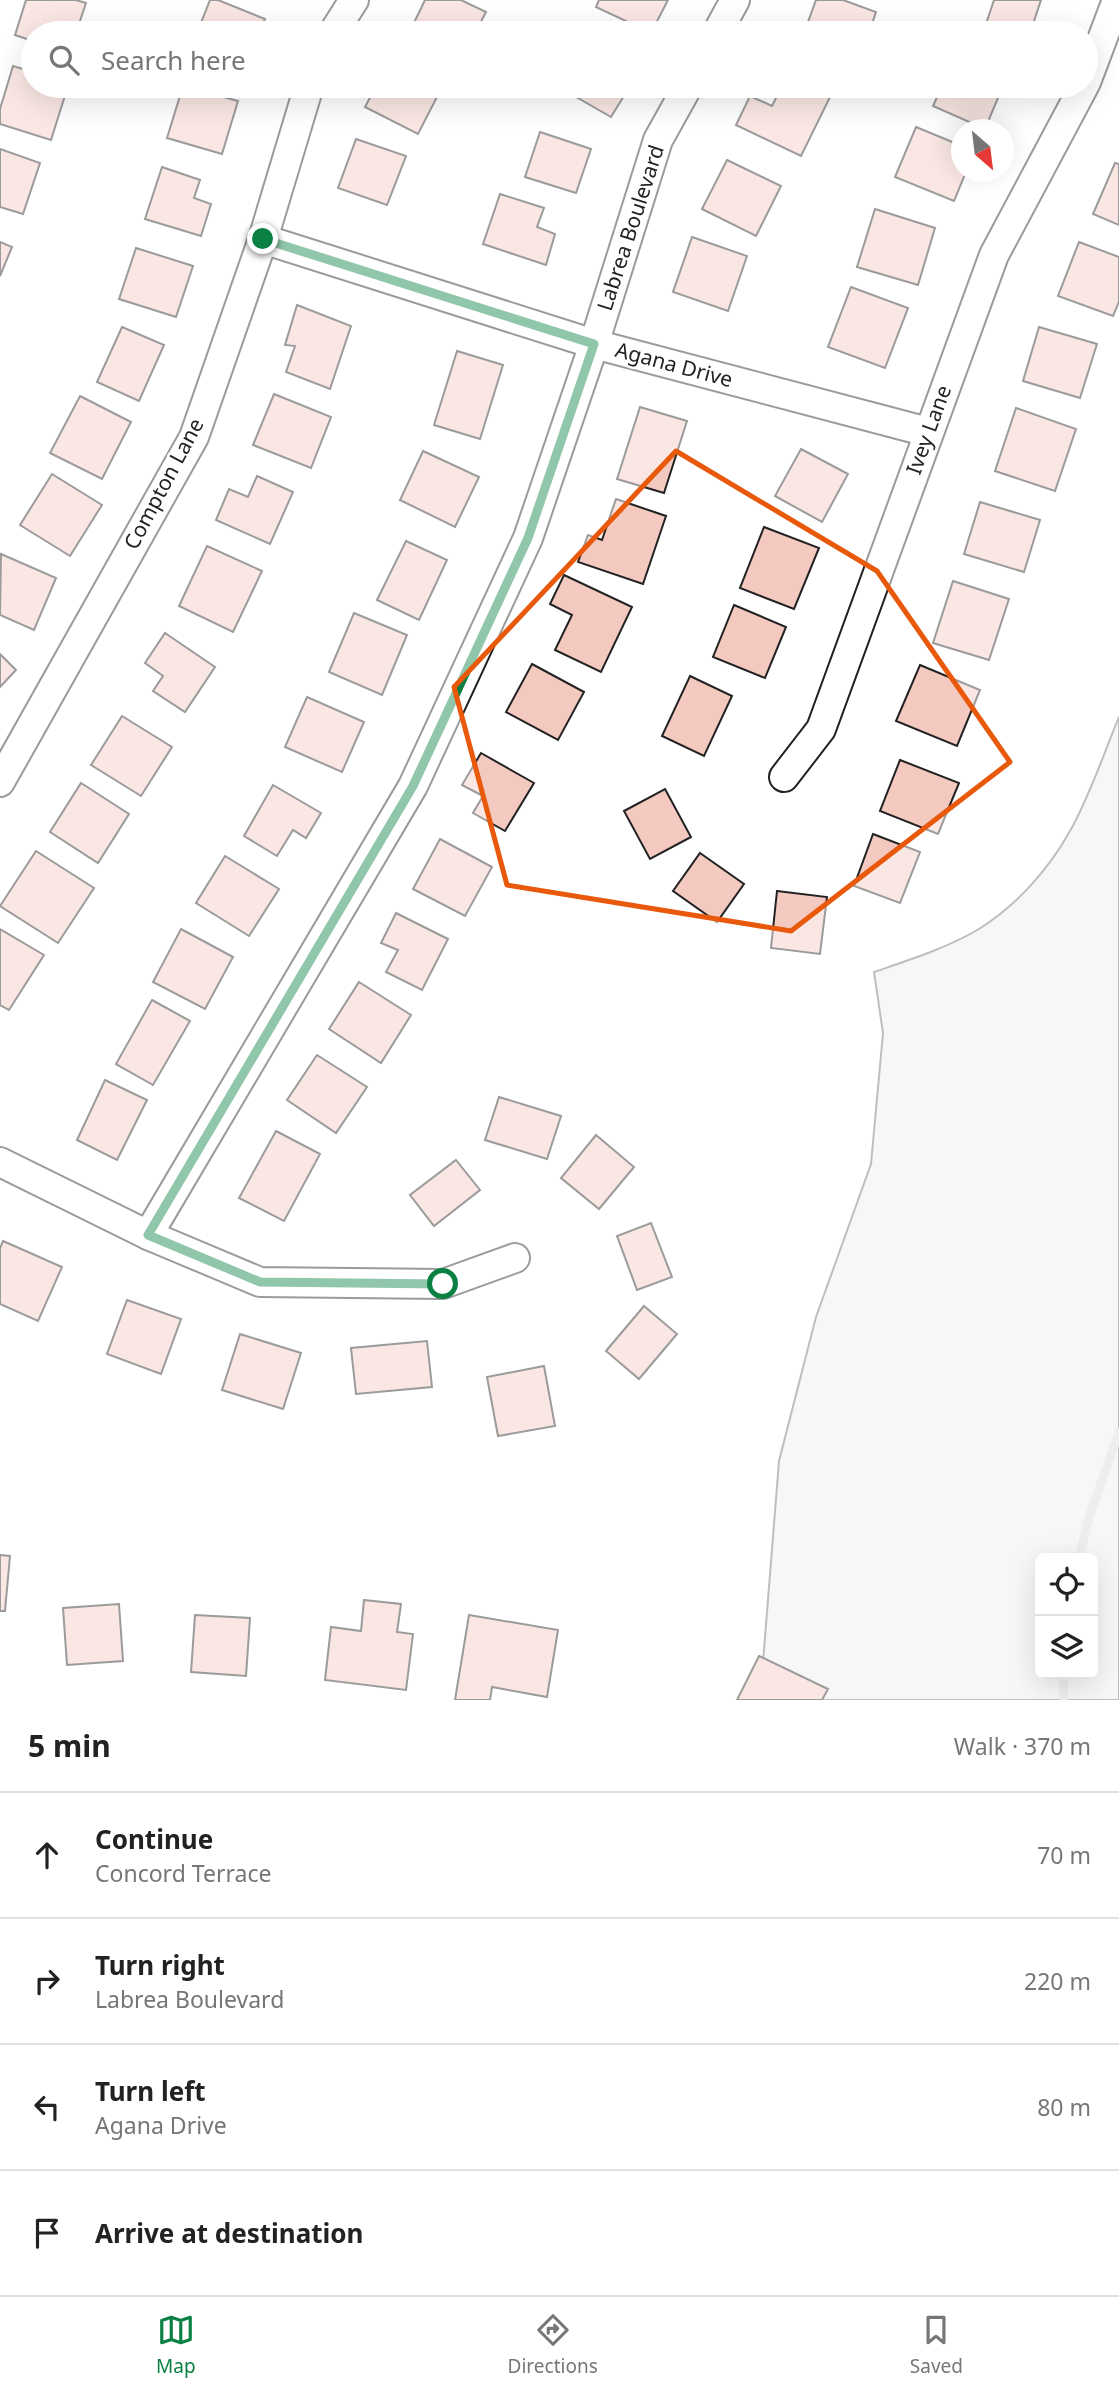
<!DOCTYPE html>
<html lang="en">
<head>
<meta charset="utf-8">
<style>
  :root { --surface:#fff; --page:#f2f2f2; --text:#222; --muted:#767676; --line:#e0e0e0; --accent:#0b8043 }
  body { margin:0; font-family:"Noto Sans",sans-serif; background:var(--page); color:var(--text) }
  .controls { position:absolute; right:21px; bottom:21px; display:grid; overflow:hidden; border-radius:10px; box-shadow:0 7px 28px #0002 }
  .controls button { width:63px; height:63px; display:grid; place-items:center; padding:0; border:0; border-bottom:2px solid var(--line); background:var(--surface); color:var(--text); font:35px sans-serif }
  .compass { position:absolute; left:951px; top:119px; width:63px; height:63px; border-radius:50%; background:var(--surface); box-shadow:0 7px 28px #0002; rotate:152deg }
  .stop { position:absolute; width:21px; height:21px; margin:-16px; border:5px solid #0b8043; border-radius:50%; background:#fff }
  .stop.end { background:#0b8043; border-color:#fff; box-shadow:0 2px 7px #0008 }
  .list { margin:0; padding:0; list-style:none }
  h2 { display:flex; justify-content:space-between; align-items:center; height:91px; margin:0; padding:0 28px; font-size:30px }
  h2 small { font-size:23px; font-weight:400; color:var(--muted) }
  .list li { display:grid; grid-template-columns:46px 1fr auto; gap:21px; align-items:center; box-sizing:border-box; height:126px; padding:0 28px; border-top:2px solid var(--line) }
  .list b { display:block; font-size:26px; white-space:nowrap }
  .list p { margin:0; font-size:23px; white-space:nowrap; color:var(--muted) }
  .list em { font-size:23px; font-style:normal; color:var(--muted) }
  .icon { flex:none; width:38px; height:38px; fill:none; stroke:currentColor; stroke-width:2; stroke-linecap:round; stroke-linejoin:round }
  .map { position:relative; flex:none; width:1119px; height:1700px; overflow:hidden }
  .search { position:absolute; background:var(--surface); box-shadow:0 7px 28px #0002; left:21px; right:21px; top:21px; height:77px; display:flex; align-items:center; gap:18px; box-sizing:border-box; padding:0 24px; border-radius:38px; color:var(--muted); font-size:26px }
  .sheet { height:595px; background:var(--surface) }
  nav { display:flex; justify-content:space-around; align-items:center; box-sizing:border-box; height:98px; border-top:2px solid var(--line); background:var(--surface); font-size:19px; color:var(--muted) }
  nav a { display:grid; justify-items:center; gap:4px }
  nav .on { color:var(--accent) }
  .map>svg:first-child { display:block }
  .green { fill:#eee; stroke:#6f6f6f; stroke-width:2; fill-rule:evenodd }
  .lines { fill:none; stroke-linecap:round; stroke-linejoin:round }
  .stream { stroke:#d9d9d9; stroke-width:9 }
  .building { fill:#f3c9c0; stroke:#222; stroke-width:2 }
  .street-casing { stroke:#222; stroke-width:32 }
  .street { stroke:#fff; stroke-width:28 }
  .route { stroke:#0b8043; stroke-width:9 }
  .marked { fill:none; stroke:#e8590c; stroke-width:5; stroke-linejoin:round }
  .labels { text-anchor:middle; stroke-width:5; stroke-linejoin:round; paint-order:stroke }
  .street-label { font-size:21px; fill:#222; stroke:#fff }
</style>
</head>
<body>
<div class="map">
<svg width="1119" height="1700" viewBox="0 0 1119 1700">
  <rect width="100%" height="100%" fill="#fff"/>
  <path class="green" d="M1119 717V1700H760L779 1461 816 1317 871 1164 883 1033 874 972C909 960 947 948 979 929 1016 906 1049 869 1070 831 1089 798 1104 753 1119 717ZM1040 1558H1093V1674H1040Z"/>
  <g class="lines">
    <g class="stream">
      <polyline points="1079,1558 1088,1521 1119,1432"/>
      <polyline points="1063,1674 1064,1700"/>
    </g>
  </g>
  <g class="building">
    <polygon points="26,0 76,0 86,3 76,33 33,33 33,41 15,35"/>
    <polygon points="210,0 218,0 265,19 259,33 197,33"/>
    <polygon points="425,0 461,0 486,12 475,33 409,33"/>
    <polygon points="599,0 668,0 651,33 596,7"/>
    <polygon points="816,0 843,0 876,12 869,33 804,33"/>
    <polygon points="994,0 1041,0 1030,33 983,33"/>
    <polygon points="13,66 33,72 33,86 68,86 51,140 0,124 0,109"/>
    <polygon points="183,86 238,101 222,154 167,138"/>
    <polygon points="376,86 420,86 438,95 418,134 365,107"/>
    <polygon points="557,86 630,86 611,117"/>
    <polygon points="782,86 817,86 832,93 801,156 736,125 750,96 772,106"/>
    <polygon points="942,86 1003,86 985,129 933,106"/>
    <polygon points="916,127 962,146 962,172 966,172 954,201 895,177"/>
    <polygon points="540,132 591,149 576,193 525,177"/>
    <polygon points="356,139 406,156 387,205 338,188"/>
    <polygon points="0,149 40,163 23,214 0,207"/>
    <polygon points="727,160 781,186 756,236 702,209"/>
    <polygon points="1115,163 1119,164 1119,225 1093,214"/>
    <polygon points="162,167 200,180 194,198 211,204 201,236 145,219"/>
    <polygon points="500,194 544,208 537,227 555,234 546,265 483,244"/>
    <polygon points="875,209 935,228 918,285 857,267"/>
    <polygon points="692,237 747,256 728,311 673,292"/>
    <polygon points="0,242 12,247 0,276"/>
    <polygon points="1079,242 1119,257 1119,302 1113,316 1058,296"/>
    <polygon points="136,248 193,266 176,317 119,299"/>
    <polygon points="851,287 908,308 885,368 828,347"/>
    <polygon points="297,305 351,326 330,389 286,372 295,346 285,345"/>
    <polygon points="122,327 164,345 139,401 97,382"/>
    <polygon points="1039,327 1097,344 1080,398 1023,381"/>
    <polygon points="457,351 503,365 480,439 434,425"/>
    <polygon points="274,394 331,417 311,468 253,445"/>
    <polygon points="80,396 131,422 102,479 50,453"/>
    <polygon points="640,407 687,421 664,493 617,479"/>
    <polygon points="1016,408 1076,429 1055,491 995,471"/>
    <polygon points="801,449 848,474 822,522 775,496"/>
    <polygon points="423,451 479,477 455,527 400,500"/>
    <polygon points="52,474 102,505 70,556 20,525"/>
    <polygon points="257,476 293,492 270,544 216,520 229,489 248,497"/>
    <polygon points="616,499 666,516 643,584 578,562 588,535 602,540"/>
    <polygon points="980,502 1040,520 1024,572 964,554"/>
    <polygon points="764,527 819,548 794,609 740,588"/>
    <polygon points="406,541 447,560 419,620 377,600"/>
    <polygon points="207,546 262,571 233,632 179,606"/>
    <polygon points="1,554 56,578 34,630 0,615"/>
    <polygon points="564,575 632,607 601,672 555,650 572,615 550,604"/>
    <polygon points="953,581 1009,599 989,660 933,643"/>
    <polygon points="734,605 786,627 765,678 713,657"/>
    <polygon points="354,613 407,635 382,695 329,672"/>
    <polygon points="165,633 215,667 185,712 153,691 163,676 145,663"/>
    <polygon points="0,654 16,670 0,687"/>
    <polygon points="532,664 584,692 558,740 506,712"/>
    <polygon points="920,665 980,690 957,746 896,721"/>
    <polygon points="690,676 732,696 704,756 662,736"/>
    <polygon points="307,697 364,722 342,772 285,747"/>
    <polygon points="122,716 172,747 141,796 91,765"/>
    <polygon points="481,753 534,783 505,831 473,813 483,796 462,785"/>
    <polygon points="900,760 959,783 938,834 880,811"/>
    <polygon points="81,783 129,814 98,863 50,832"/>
    <polygon points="273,785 321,813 306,838 293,830 277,856 244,836"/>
    <polygon points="665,789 691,837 650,859 624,811"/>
    <polygon points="873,834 920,852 900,903 854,886"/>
    <polygon points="440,839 492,867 465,916 413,889"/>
    <polygon points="36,851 94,888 58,943 0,906"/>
    <polygon points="700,853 744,884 717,922 673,891"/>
    <polygon points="225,856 279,889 249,936 196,903"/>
    <polygon points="777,891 827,897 820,954 771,948"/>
    <polygon points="396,913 448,939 422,990 386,972 398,950 381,943"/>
    <polygon points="0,929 44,955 9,1010 0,1005"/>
    <polygon points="181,929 233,957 205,1009 153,982"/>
    <polygon points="359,982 411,1015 381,1063 329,1029"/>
    <polygon points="152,1000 190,1021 153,1085 116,1064"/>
    <polygon points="317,1055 367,1087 336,1133 287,1100"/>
    <polygon points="105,1080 147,1100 117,1160 77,1140"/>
    <polygon points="499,1097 561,1116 547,1159 485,1140"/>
    <polygon points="276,1131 320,1154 284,1221 239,1198"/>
    <polygon points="596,1135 634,1167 599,1209 561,1178"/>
    <polygon points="456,1160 480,1190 434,1226 410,1195"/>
    <polygon points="651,1223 672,1277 637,1290 617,1236"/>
    <polygon points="3,1241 62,1267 38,1321 0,1304 0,1248"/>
    <polygon points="127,1300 181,1319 161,1374 107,1354"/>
    <polygon points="644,1306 677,1334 639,1379 606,1351"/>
    <polygon points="240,1334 301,1353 283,1409 222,1390"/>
    <polygon points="427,1341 432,1387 356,1394 351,1348"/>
    <polygon points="544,1366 555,1426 498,1436 487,1377"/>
    <polygon points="0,1555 10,1556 5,1611 0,1611"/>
    <polygon points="364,1600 401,1604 397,1632 413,1634 406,1690 325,1680 331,1627 361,1631"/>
    <polygon points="119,1604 123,1661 67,1665 63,1608"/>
    <polygon points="195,1615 250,1618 246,1676 191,1672"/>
    <polygon points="469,1615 558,1630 547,1697 492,1687 490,1700 455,1700"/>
    <polygon points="759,1656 828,1689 822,1700 737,1700"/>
  </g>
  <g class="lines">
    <defs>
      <g id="street">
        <polyline points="333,33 354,0"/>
        <polyline points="717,33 735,0"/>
        <polyline points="1086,82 1117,0"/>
        <polyline points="263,239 594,344 928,432"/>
        <polyline points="784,777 821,729 994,255 1084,86"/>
        <polyline points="0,782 194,437 263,239 309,86"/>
        <polyline points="0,1162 148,1235 260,1282 443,1284 515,1258"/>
        <polyline points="148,1235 413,786 528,538 594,344 658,140 688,86"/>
      </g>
    </defs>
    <use href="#street" class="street-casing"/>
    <use href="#street" class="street"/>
  </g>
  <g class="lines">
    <polyline class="route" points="263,239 594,344 528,538 413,786 148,1235 260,1282 443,1284"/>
  </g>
  <path d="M0 0H1119V1700H0ZM676 451 877 571 1010 762 791 931 507 885 454 687Z" fill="#fff" fill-opacity=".55" fill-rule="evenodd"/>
  <path class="marked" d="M676 451 877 571 1010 762 791 931 507 885 454 687Z"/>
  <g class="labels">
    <g class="street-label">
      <text transform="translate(631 228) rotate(-72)" y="7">Labrea Boulevard</text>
      <text transform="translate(674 365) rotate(15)" y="7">Agana Drive</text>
      <text transform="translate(929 430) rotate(-70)" y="7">Ivey Lane</text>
      <text transform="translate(164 484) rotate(-62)" y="7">Compton Lane</text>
    </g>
  </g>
</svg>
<div class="controls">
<button><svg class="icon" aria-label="locate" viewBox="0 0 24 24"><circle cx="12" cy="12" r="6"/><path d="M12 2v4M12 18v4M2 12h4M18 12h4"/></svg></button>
<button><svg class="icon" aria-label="layers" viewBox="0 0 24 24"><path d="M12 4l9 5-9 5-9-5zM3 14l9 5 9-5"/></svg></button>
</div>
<svg class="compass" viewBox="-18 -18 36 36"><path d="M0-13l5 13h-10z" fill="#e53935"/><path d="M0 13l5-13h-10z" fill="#767676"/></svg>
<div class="stop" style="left:443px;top:1284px"></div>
<div class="stop end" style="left:263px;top:239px"></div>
<div class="search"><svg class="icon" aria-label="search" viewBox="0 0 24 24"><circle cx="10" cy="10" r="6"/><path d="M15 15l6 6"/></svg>Search here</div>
</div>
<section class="sheet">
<h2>5 min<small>Walk · 370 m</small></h2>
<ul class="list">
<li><svg class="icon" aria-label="ahead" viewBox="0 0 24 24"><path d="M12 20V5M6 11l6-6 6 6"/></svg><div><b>Continue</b><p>Concord Terrace</p></div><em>70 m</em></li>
<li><svg class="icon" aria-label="right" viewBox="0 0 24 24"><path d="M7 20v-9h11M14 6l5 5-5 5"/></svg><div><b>Turn right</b><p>Labrea Boulevard</p></div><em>220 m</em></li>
<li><svg class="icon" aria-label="left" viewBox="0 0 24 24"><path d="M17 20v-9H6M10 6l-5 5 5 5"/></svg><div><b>Turn left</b><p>Agana Drive</p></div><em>80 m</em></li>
<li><svg class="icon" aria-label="arrive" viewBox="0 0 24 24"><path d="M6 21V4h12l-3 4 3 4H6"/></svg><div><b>Arrive at destination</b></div></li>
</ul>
</section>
<nav>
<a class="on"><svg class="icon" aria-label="map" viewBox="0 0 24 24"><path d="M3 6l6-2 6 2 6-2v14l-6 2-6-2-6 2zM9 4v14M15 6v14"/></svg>Map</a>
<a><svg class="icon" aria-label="directions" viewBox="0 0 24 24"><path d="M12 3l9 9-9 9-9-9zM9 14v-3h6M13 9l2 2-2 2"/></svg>Directions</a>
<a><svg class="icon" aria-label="saved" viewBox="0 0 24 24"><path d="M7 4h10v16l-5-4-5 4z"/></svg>Saved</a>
</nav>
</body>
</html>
